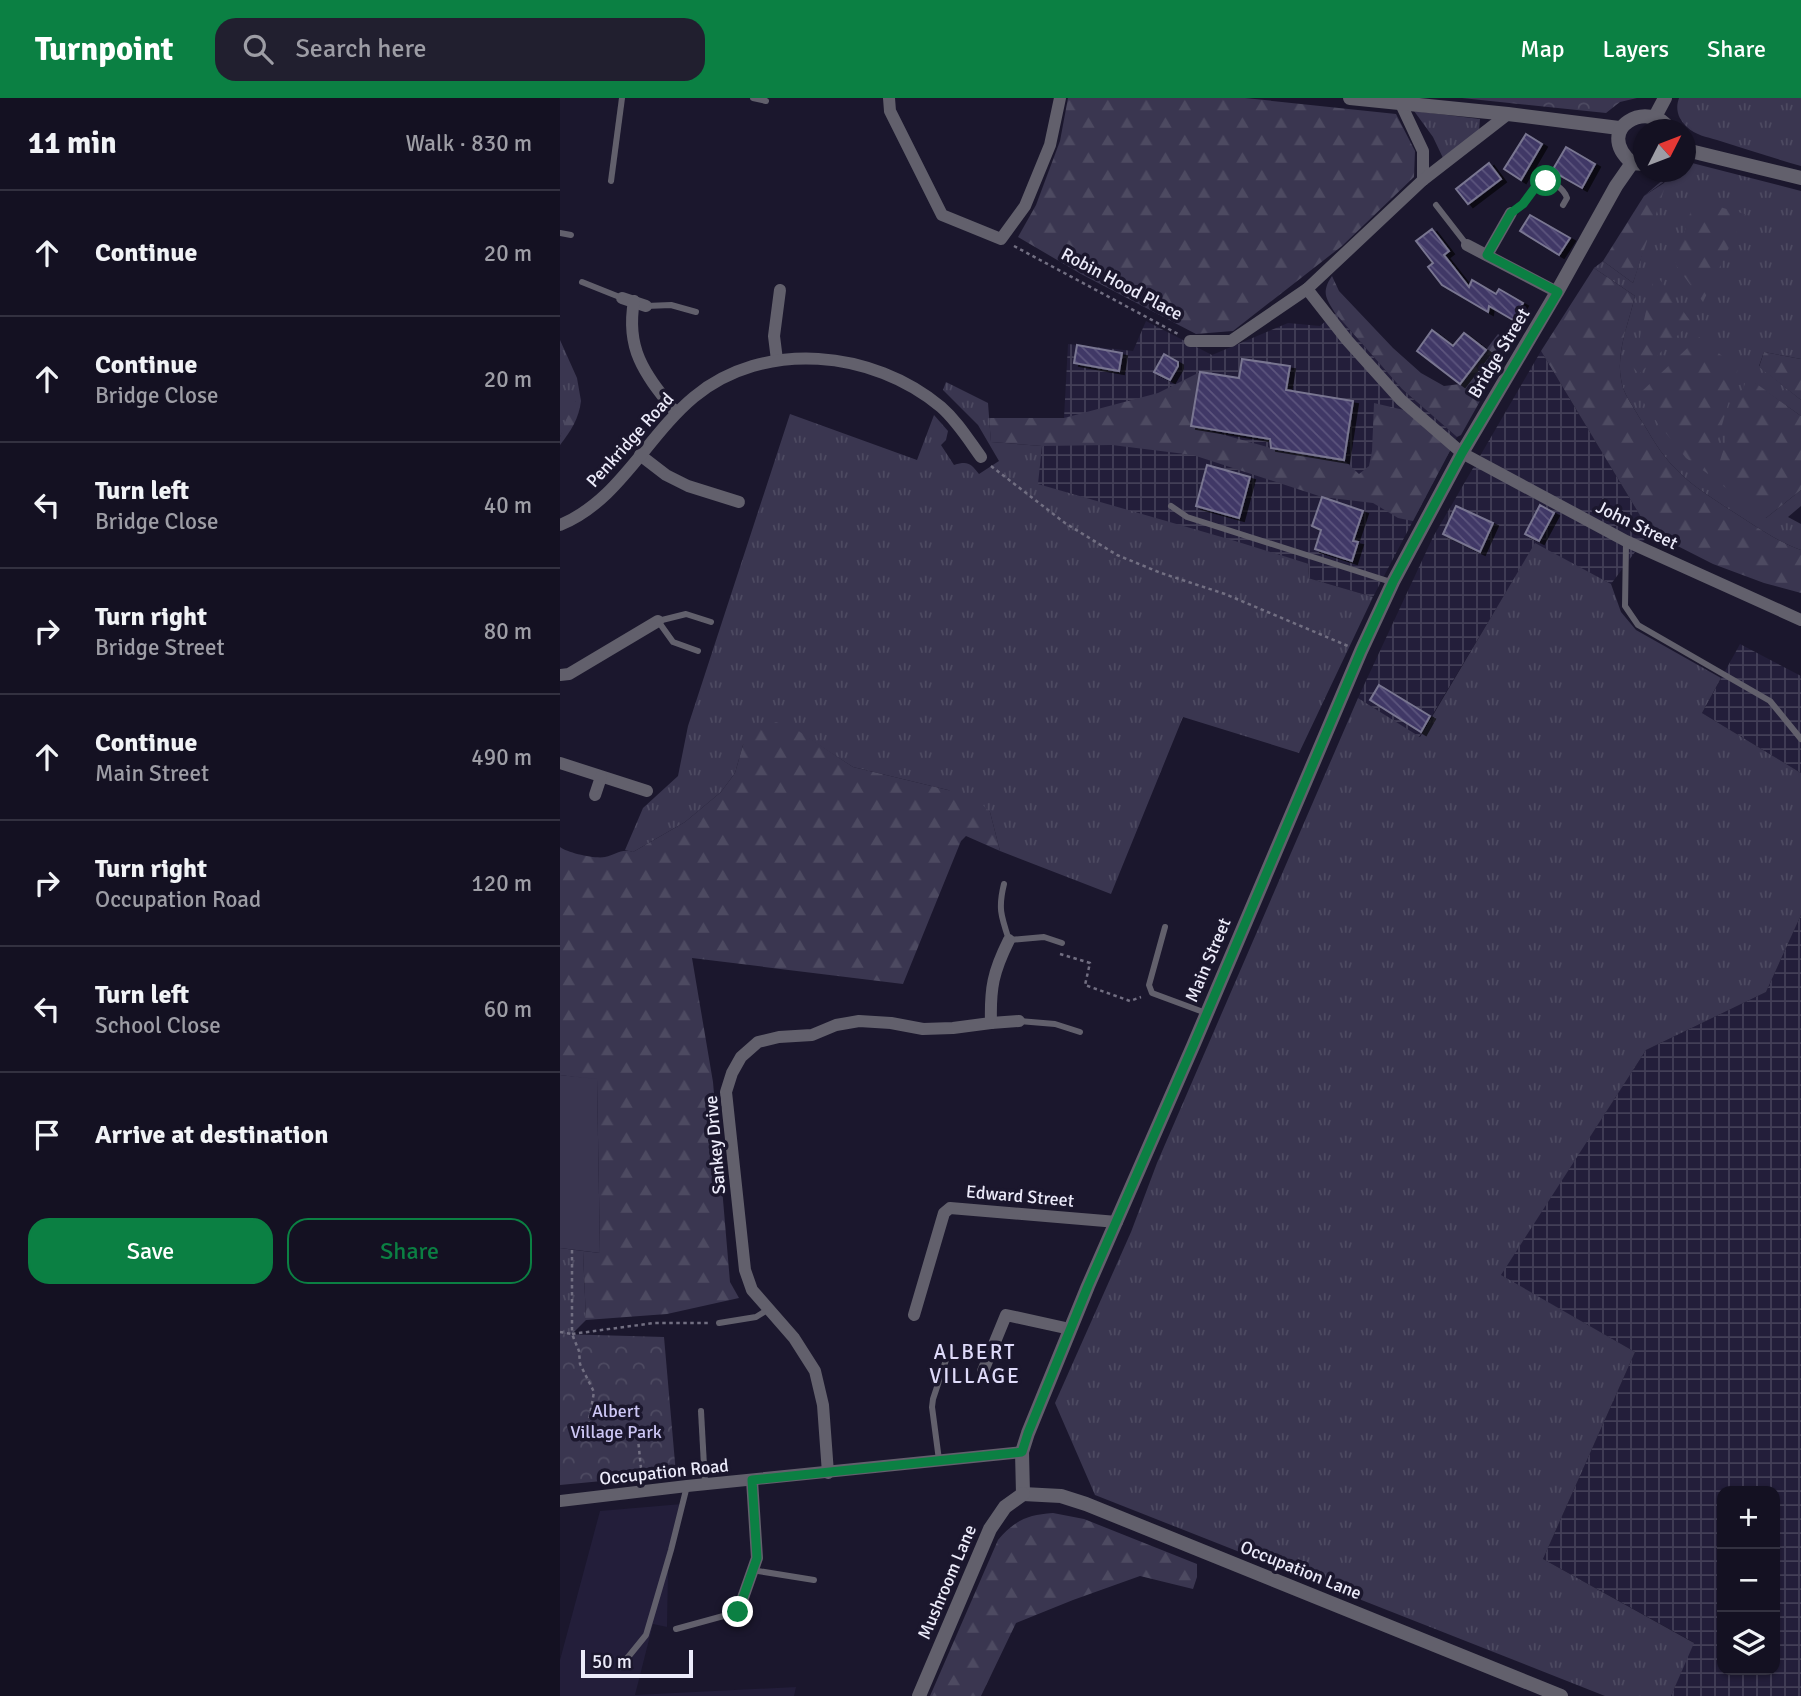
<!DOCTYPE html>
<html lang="en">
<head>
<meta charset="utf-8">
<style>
  :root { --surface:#141122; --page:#211f2f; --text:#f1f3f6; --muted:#9d9da5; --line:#333140; --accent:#0b8043 }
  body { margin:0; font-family:Signika,sans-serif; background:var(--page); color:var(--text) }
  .controls { position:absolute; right:21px; bottom:21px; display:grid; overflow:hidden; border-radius:14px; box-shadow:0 2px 5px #0004 }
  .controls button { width:63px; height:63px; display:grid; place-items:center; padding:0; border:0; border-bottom:2px solid var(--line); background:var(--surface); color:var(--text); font:35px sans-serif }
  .compass { position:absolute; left:1073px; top:21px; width:63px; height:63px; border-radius:50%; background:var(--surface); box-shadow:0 2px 5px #0004; rotate:48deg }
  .scale { position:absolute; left:21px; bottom:18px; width:112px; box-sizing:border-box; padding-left:7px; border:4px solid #ecebfa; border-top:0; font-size:19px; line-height:24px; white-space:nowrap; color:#ecebfa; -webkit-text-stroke:5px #1b172d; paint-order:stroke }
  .stop { position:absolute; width:21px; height:21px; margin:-16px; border:5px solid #0b8043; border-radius:50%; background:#fff }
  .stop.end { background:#0b8043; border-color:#fff; box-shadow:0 2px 7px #0008 }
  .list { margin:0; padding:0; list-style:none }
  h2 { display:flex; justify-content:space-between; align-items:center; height:91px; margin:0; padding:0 28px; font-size:30px }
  h2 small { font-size:23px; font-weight:400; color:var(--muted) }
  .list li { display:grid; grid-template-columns:46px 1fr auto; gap:21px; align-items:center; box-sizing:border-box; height:126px; padding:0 28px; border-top:2px solid var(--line) }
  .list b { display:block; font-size:26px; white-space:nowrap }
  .list p { margin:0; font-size:23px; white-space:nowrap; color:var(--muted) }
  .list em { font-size:23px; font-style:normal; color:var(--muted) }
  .actions { display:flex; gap:14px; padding:21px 28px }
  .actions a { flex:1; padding:16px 0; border:2px solid var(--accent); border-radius:21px; text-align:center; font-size:24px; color:var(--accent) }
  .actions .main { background:var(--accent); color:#fff }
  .icon { flex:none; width:38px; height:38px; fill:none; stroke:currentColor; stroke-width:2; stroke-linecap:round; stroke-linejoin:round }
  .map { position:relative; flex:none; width:1241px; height:1598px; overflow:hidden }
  header { display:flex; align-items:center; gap:42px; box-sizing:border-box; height:98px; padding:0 35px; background:var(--accent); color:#fff }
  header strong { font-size:33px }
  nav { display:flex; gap:38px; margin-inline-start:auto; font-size:24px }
  .search { width:490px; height:63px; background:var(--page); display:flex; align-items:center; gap:18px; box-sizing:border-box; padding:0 24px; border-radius:21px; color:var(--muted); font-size:26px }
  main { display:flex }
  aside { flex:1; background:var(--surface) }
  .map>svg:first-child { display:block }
  .built { fill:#231e3a }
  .industrial { fill:url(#industrial-grid); fill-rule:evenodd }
  .grass { fill:url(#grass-tufts) }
  .forest { fill:url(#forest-firs) }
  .park { fill:url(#park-crowns) }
  .garden { fill:#3a3650 }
  .building { fill:url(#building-back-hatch); stroke:#797691; stroke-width:2; filter:url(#shadow) }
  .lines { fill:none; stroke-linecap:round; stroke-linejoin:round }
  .path { stroke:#726f82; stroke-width:2.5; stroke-dasharray:3.5 3.5; stroke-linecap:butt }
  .service { stroke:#62606c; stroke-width:6 }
  .minor { stroke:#62606c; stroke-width:12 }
  .tertiary { stroke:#62606c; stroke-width:14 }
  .route { stroke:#0b8043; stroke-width:9 }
  .labels { text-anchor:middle; stroke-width:7; stroke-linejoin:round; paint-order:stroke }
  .street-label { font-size:18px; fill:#ecebfa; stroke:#1b172d }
  .park-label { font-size:18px; fill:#ccc6f4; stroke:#1b172d }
  .quarter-label { font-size:21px; letter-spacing:2px; fill:#dedaf9; stroke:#1b172d }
</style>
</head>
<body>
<header>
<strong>Turnpoint</strong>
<div class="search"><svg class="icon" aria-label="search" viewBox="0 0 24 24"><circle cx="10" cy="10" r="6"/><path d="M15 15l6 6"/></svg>Search here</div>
<nav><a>Map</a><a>Layers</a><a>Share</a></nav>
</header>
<main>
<aside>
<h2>11 min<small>Walk · 830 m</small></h2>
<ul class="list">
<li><svg class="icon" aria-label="ahead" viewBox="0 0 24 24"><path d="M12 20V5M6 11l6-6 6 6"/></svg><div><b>Continue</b></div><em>20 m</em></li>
<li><svg class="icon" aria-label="ahead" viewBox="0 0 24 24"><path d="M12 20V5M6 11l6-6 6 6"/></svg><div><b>Continue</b><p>Bridge Close</p></div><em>20 m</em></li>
<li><svg class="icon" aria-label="left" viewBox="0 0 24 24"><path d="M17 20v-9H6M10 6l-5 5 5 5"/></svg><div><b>Turn left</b><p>Bridge Close</p></div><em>40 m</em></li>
<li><svg class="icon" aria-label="right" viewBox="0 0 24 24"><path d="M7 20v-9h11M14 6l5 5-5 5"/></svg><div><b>Turn right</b><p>Bridge Street</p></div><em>80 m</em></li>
<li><svg class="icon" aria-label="ahead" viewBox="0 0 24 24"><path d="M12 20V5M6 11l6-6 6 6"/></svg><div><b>Continue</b><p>Main Street</p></div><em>490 m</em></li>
<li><svg class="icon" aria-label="right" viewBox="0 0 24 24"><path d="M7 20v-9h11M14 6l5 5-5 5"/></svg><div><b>Turn right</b><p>Occupation Road</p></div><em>120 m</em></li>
<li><svg class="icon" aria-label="left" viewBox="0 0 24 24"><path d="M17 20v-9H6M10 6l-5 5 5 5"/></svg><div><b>Turn left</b><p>School Close</p></div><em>60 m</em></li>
<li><svg class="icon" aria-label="arrive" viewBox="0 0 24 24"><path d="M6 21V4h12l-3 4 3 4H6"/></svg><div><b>Arrive at destination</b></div></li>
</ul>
<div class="actions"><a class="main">Save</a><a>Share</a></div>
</aside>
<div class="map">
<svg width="1241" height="1598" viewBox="0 0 1241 1598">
  <defs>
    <pattern id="industrial-grid" width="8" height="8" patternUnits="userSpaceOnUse" patternTransform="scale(1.75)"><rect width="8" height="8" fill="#231e3a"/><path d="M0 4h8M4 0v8" fill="none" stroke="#433f57"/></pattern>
    <pattern id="grass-tufts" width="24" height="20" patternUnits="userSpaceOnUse" patternTransform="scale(1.75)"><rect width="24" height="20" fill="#3a3650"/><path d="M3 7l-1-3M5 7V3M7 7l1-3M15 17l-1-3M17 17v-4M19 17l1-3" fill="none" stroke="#4d4a61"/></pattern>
    <pattern id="forest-firs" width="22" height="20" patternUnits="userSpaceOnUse" patternTransform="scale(1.75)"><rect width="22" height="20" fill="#3a3650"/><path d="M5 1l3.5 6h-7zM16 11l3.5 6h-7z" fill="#4d4a61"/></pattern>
    <pattern id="park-crowns" width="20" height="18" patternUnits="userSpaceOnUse" patternTransform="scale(1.75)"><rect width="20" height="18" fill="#3a3650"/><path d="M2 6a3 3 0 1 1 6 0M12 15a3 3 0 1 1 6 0" fill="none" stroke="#4d4a61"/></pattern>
    <pattern id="building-back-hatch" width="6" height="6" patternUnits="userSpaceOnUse" patternTransform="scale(1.75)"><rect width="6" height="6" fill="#403866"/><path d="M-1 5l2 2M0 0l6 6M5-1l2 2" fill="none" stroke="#5c557d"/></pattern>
    <filter id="shadow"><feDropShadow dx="5" dy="3" stdDeviation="0" flood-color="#0009"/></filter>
  </defs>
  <rect width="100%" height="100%" fill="#1b172d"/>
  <polygon class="built" points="122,1406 106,1474 108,1474 107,1529 93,1526 75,1597 236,1589 234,1598 0,1598 0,1562 40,1413"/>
  <g class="industrial">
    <polygon points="775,215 842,291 897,339 813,499 748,480 749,466 477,386 482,349 485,337 504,320 508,246 573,253 586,223 652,257 728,225 760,228"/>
    <polygon points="981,253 1090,434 1051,486 975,446 859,639 798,600 873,439"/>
    <polygon points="1180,546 1241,578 1241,675 1142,615"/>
    <path d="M1241 817V1598H1111L1133 1544 983 1461 1075 1254 940 1177 1086 952 1206 894ZM1162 1393H1215V1572H1162Z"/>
  </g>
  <g class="grass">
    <path d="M1119 0H1241V68C1213 60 1185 51 1157 42 1147 39 1135 37 1127 29 1118 21 1115 11 1119 0Z"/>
    <polygon points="854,13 920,21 919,32 883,60 873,39"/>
    <path d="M1132 65 1241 93V261L1204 254 1199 268 1241 302V318L1187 280 1206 420 1241 392V408L1228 419 1241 426V452C1213 442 1192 425 1167 410 1149 398 1131 387 1116 371 1100 356 1091 337 1079 319 1072 306 1063 296 1061 281 1056 254 1069 224 1075 198L1034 170 1043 163 1073 185 1105 83 1084 98 1112 74H1126V66Z"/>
    <polygon points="0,242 17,280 21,303 16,303 0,339"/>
    <path d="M386 284 428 305 431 344 482 348 478 386 672 442 749 466 748 480 813 499 739 655 623 619 551 796 440 753 430 714 388 692 293 669 237 633 216 625 183 647 175 675 161 694 125 724 73 754 65 752 83 710 118 678 128 628 230 316 357 362 374 317 388 333 386 342 381 347 394 367C408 363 410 365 419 376L439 363 418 327 383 292Z"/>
    <polygon points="975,445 1051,486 1061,514 1076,532 1161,580 1142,615 1241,675 1241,817 1206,894 1086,952 941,1177 1075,1254 983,1461 1134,1545 1111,1598 1045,1598 535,1397 495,1305 571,1134 597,1065 798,600 860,639"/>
    <polygon points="0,1150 23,1153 26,1222 12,1236 0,1236"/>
  </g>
  <g class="forest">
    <polygon points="508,0 685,0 836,16 855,53 854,79 782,148 673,233 636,236 521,176 458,139 476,107 500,43"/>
    <polygon points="1107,83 1073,185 1043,163 1084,98"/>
    <polygon points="1134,102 1185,116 1143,204 1115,166"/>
    <path d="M1034 170 1075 198C1069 224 1056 254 1061 281 1063 296 1072 306 1079 319 1091 337 1100 356 1116 371 1131 387 1149 398 1167 410 1192 425 1213 442 1241 452V495L1204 485 1153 466 1090 434 981 253Z"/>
    <polygon points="1095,175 1131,224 1079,276 1073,269"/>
    <path d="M772 178 779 193 833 250 861 275 884 288 900 286 938 236 952 246 901 337 897 339 842 291 775 215C766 200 761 194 772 178Z"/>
    <polygon points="1139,239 1178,271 1148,376 1126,360 1089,314 1079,296"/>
    <polygon points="1204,254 1241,261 1241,302 1199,269"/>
    <polygon points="640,274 632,328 711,350 784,362 799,376 809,368 812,353 814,305 844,312 891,351 853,423 838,420 813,405 762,399 633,357 552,347 482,348 431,344 429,320 504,320 598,295"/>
    <polygon points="1187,279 1241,318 1241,392 1206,420 1154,381"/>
    <path d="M16 303H21C19 320 11 333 0 347V339L11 307Z"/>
    <path d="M216 624 237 632 293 669 388 692 417 701 430 714 440 753 406 738 401 743 343 886 132 860 153 984 170 1184 179 1200 107 1216 26 1222 23 1153 40 1155 37 982 0 977V749C8 755 35 761 45 759 56 757 61 750 73 754L125 724 161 694 175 675 183 647 191 632Z"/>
    <path d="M493 1415 524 1421 637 1466V1479L633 1491 580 1478 513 1502 456 1525 421 1598H370L438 1442C455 1422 467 1417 493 1415Z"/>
  </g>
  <g class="park">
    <polygon points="902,0 1077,0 1060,4 1046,15"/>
    <polygon points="0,1236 104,1239 116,1376 0,1387"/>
  </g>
  <polygon class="garden" points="0,977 37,981 40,1155 0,1150"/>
  <g class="building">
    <polygon points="966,36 982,46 961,82 944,71"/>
    <polygon points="1006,49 1035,66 1022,90 992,73"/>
    <polygon points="929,65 941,81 908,106 896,91"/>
    <polygon points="970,117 1010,140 999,157 960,133"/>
    <polygon points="872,131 889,153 884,157 909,189 912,182 936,196 939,191 963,205 953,222 929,208 928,214 882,187 868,169 873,165 856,143"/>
    <polygon points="872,232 893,248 904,235 926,252 900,286 857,253"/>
    <polygon points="517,247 562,255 559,273 514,265"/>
    <polygon points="604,256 618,264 618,268 610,282 594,274"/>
    <polygon points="682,261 730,268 726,292 793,303 784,362 711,350 710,341 631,328 640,274 679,280"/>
    <polygon points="647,367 690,379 679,420 636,408"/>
    <polygon points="762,399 803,413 793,443 798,444 792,463 755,451 761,432 752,428"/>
    <polygon points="980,407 994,415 979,443 965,436"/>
    <polygon points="896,408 933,425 920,454 883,436"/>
    <polygon points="819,587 870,618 861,634 810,602"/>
  </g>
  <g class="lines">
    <g class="path">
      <polyline points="454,148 618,236"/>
      <polyline points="431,368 505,425 557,457 601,475 665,496 788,548"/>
      <polyline points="500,856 530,865 525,887 570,903 581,899"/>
      <polyline points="12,1152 12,1236 94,1225 149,1225"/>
      <path d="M0 1234 12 1236 19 1253 20 1266 34 1294 28 1328C36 1329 45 1330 52 1334 56 1336 57 1339 62 1340 71 1340 69 1335 78 1341L82 1380"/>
    </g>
    <g class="service">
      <polyline points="193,0 206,3"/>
      <polyline points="51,83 62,0"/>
      <polyline points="876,107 907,147"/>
      <path d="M951 115 963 106 980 83C992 84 1003 89 1007 100L1003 107"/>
      <polyline points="0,135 11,137"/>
      <polyline points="22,184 62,200"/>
      <polyline points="86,208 111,207 136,214"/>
      <polyline points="611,408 627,419 831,484"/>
      <polyline points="1066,444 1065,508 1078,527 1210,603 1241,641"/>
      <polyline points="138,553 113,544 98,523 126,516 151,524"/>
      <path d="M444 786C438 810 441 818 449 842L484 839 502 845"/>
      <polyline points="605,829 589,887 592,895 646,915"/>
      <polyline points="459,923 495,926 520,934"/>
      <polyline points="159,1225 196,1219 209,1211"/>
      <polyline points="141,1313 145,1386"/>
      <polyline points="379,1362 372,1309 373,1301 387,1259"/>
      <polyline points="192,1472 254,1482"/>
      <polyline points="116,1531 178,1514"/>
      <polyline points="60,1569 86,1537 111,1452 127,1388"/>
    </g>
    <g class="minor">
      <polyline points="329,0 330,13 382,117 441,141 465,108 490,47 500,0"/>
      <polyline points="841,6 863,53 863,82"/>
      <polyline points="907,147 997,194"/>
      <polyline points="927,157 951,115"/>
      <polyline points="747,191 787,242 841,302 902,355 1066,443 1241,522"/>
      <polyline points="62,200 86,208"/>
      <path d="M74 203C65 254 87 278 116 315"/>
      <polyline points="630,243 671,243 747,191 863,82 948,16"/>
      <polyline points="217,262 214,238 220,192"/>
      <polyline points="80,357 106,377 128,388 179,404"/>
      <path d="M0 427C59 403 86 339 134 299 204 241 313 252 381 309 397 323 408 341 421 359"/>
      <polyline points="0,577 9,576 98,523"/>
      <polyline points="0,665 87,693"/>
      <polyline points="35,697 41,679"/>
      <polyline points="431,925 459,923"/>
      <polyline points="354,1217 384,1115 390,1110 557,1124"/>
      <polyline points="423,1273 446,1217 510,1231"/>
      <path d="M268 1375 263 1307 255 1273 234 1240 192 1192 185 1172 166 994 172 975 181 959 198 944 219 939 252 937 276 927 299 923 331 925 363 931 393 930 431 925C430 890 433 874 449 842"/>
      <polyline points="0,1403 127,1388 462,1354"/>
      <polyline points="178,1514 197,1460 192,1382"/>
    </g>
    <g class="tertiary">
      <polyline points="790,0 948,16 1059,30"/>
      <polyline points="1097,15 1105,0"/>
      <polyline points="1126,52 1241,80"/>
      <path d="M1084 66 1072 65C1032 30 1090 0 1110 32"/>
      <polyline points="463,1396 462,1354 468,1335 528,1188 633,948 801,553 833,484 902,355 997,194 1056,88 1072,65"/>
      <polyline points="463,1396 501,1398 526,1406 1001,1598"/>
      <polyline points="359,1598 430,1431 445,1409 463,1396"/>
    </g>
  </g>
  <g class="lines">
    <polyline class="route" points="178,1514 197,1460 192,1382 462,1354 468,1335 528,1188 633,948 801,553 833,484 902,355 998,194 927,157 951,115 963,106 980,83 986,83"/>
  </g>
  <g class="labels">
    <g class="street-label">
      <text transform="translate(562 186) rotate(28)" y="6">Robin Hood Place</text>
      <text transform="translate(939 255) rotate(-59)" y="6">Bridge Street</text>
      <text transform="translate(70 342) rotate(-48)" y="6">Penkridge Road</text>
      <text transform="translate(1077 427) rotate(26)" y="6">John Street</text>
      <text transform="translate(648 862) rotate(-67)" y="6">Main Street</text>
      <text transform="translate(155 1047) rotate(-95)" y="6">Sankey Drive</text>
      <text transform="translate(460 1098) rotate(5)" y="6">Edward Street</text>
      <text transform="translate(104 1374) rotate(-6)" y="6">Occupation Road</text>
      <text transform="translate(741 1472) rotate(22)" y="6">Occupation Lane</text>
      <text transform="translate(387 1484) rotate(-67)" y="6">Mushroom Lane</text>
    </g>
    <g class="park-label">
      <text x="56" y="1319">Albert<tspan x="56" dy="21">Village Park</tspan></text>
    </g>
    <g class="quarter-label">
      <text x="415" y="1261">ALBERT<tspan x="415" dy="24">VILLAGE</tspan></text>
    </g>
  </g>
</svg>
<div class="controls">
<button>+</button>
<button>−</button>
<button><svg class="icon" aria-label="layers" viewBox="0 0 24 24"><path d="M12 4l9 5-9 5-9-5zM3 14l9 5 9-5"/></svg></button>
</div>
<svg class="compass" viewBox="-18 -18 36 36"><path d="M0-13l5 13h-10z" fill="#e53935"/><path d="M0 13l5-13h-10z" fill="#9d9da5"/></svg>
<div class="scale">50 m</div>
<div class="stop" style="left:986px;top:83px"></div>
<div class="stop end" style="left:178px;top:1514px"></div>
</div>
</main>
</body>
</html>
